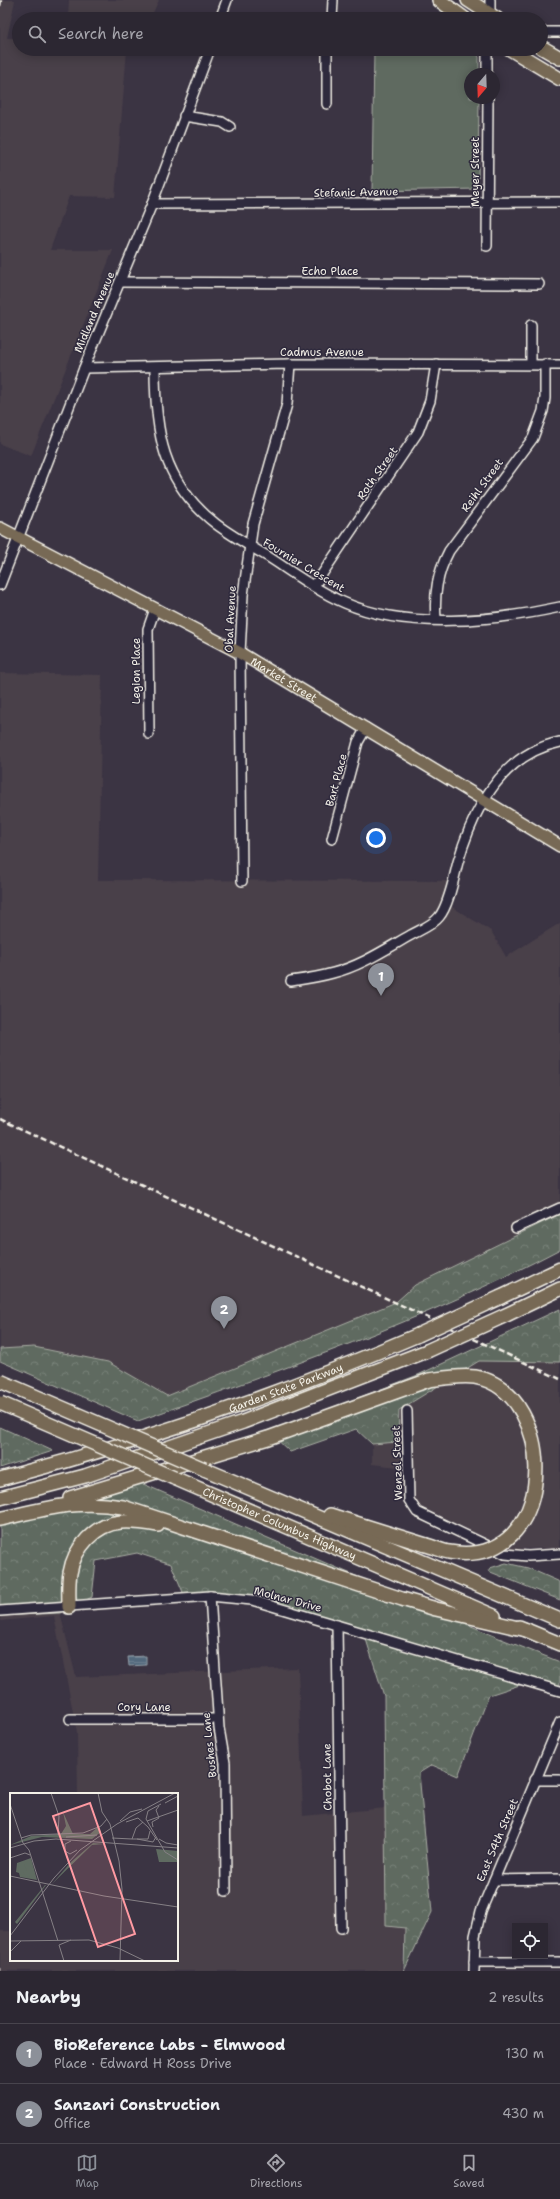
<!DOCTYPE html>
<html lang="en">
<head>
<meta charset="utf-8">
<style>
  :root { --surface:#2c2732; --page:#38333e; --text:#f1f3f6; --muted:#a6a5ac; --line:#48444d; --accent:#8c9099 }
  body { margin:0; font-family:"Shantell Sans",sans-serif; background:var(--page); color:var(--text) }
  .controls { position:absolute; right:12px; bottom:12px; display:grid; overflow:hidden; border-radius:0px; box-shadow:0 2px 10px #0003 }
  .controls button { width:36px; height:36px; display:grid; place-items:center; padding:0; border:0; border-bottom:1px solid var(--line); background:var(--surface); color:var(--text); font:20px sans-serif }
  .compass { position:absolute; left:464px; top:68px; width:36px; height:36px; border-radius:50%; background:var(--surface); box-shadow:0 2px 10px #0003; rotate:199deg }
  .you { position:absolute; left:376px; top:838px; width:14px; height:14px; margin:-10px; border:3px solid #fff; border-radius:50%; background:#1a73e8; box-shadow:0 0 0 6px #1a73e833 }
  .badge { display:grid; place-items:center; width:26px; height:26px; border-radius:50%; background:var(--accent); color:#fff; font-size:13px; font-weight:700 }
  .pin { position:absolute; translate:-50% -33px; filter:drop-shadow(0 1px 2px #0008) }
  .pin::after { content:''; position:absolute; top:21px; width:14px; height:12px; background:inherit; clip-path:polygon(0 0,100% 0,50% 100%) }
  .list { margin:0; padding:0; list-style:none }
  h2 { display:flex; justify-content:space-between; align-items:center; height:52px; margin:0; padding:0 16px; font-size:17px }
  h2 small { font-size:13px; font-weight:400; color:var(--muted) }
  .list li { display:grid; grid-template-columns:26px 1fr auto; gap:12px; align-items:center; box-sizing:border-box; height:60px; padding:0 16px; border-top:1px solid var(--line) }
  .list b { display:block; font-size:15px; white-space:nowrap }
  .list p { margin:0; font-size:13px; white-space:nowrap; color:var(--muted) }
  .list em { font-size:13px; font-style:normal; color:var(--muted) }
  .icon { flex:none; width:22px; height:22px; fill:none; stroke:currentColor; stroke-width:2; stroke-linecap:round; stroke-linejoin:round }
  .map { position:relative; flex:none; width:560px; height:1971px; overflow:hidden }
  .search { position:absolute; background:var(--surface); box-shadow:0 2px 10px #0003; left:12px; right:12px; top:12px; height:44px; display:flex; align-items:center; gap:10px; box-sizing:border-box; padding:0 14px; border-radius:22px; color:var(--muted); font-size:15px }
  .sheet { height:172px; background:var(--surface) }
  nav { display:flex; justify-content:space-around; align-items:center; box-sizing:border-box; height:56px; border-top:1px solid var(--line); background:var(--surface); font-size:11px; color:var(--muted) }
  nav a { display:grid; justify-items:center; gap:2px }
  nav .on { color:var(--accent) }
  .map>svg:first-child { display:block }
  .built { fill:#4a404a }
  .forest { fill:url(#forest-crowns); stroke:#aaaea4 }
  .pitch { fill:#5f6b61; stroke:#aaaea4 }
  .water { fill:url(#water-rules); stroke:#939fa8 }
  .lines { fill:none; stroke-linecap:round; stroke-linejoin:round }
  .minor-casing { stroke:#f4f1e8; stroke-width:12 }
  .major-casing { stroke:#f4f1e8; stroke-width:14 }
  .highway-casing { stroke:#f4f1e8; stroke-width:16 }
  .minor { stroke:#2f2a3d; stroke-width:9 }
  .major { stroke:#776954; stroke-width:11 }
  .highway { stroke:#776954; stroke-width:13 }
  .rail { stroke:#f4f1e8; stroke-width:2.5; stroke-dasharray:6 3; stroke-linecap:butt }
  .highway-bridge-casing { stroke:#f4f1e8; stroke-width:16; stroke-linecap:butt }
  .highway-bridge { stroke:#776954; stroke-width:13 }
  .labels { text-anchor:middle; stroke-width:3; stroke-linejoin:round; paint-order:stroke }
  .street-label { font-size:11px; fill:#f4f1e8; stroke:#2f2a3d }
  .inset-road { fill:none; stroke:#858085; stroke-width:1 }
  .view { fill:#ff9aa2; fill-opacity:0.15; stroke:#ff9aa2; stroke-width:2 }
  .inset-edge { fill:none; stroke:#f4f1e8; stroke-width:2 }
</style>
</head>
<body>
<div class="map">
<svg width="560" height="1971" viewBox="0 0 560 1971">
  <defs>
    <pattern id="forest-crowns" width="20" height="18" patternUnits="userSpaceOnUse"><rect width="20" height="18" fill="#5f6b61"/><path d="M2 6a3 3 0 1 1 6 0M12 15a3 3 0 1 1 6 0" fill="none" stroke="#778178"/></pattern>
    <pattern id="water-rules" width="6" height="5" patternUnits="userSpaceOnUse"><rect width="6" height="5" fill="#52697d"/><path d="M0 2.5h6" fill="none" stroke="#6c7f8f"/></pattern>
  </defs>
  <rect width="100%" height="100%" fill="#3b3443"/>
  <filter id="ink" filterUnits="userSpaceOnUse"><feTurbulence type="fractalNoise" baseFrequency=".025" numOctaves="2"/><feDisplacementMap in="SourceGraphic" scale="8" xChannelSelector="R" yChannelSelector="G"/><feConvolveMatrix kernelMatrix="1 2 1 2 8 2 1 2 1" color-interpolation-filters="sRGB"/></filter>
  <g filter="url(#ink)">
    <g class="built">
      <polygon points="0,0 15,0 7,38 19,38 19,49 127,49 115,197 69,196 50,250 113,250 31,456 0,444"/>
      <polygon points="69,0 159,0 150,19 68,19"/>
      <polygon points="0,673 102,675 98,880 448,881 444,902 491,931 506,957 560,923 560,1214 415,1285 396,1302 167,1396 108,1362 34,1347 0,1349"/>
      <polygon points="479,1361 560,1362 560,1548 510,1549 405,1499 398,1467 372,1464 372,1444 398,1442 399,1410"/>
      <polygon points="60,1613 76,1677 298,1668 303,1816 386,1808 386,1926 405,1928 402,1971 0,1971 0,1931 11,1931 11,1960 177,1960 177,1794 78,1794 77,1732 54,1616 0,1621 0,1616"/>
    </g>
    <g class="forest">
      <path d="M560 1214V1249C426 1320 281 1370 138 1421L0 1361V1349L34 1347 108 1362 167 1396 396 1302 415 1285Z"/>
      <polygon points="560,1309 560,1362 479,1361 399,1410 398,1442 372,1444 356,1429 290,1452 269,1432 418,1375"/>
      <polygon points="0,1427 53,1451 0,1468"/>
      <polygon points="134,1480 499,1638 560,1662 560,1691 529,1682 489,1695 458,1776 432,1765 419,1773 432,1912 404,1971 405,1928 386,1926 384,1696 364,1633 281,1608 185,1597 171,1564 137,1553 96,1561 92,1597 60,1613 0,1616 0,1525"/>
      <polygon points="506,1563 528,1568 560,1582 560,1600 488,1571 490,1568"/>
    </g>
    <polygon class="pitch" points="374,49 474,49 479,57 479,74 470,74 470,98 479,98 478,189 372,191"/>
    <polygon class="water" points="146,1656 146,1665 129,1666 128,1657"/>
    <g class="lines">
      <defs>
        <g id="minor">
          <polyline points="490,14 490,0"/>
          <polyline points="220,19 227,0"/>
          <polyline points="332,19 333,0"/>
          <polyline points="541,32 560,32"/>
          <polyline points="487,49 487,74"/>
          <polyline points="327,104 327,49"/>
          <polyline points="184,116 222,122 230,127"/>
          <polyline points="152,204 560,202"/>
          <polyline points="487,246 488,98"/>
          <polyline points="120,282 539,284"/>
          <polyline points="531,325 531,364"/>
          <polyline points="84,368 290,364 560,365"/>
          <path d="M155 368C155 432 162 482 216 524 232 536 250 546 267 556 292 572 317 591 345 603 406 630 496 621 560 607"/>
          <polyline points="0,585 86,363 152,204 210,49"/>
          <polyline points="314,586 418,432 430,401 436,364"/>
          <path d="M436 619C434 594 437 574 449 551L533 438 543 411 545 398V364"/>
          <polyline points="149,734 148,629 155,609"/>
          <polyline points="332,839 358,742 366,728"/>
          <polyline points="242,881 240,653 243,595 253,524 287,404 290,364"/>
          <path d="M291 981C305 979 319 977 333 973 361 966 386 949 411 935 420 930 433 925 439 917 449 905 454 877 458 862 473 810 502 754 560 742"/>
          <polyline points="516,1228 560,1208"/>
          <polyline points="407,1411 409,1500 417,1512 505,1554 528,1556 560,1554"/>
          <polyline points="210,1596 219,1728 225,1763 226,1891"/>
          <polyline points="0,1611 210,1596 252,1600 272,1606 560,1691"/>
          <polyline points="337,1625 341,1928"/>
          <polyline points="70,1719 218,1719"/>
          <polyline points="535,1780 560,1780"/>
          <polyline points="494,1880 560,1879"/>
          <polyline points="474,1962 560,1962"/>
          <polyline points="474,1971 475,1936 481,1911 560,1722"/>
        </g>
        <g id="major">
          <path id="s1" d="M0 528 240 653 560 846"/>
        </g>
        <g id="highway">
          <polyline points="439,0 465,19"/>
          <polyline points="468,0 497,19"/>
          <polyline points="541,47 560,58"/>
          <polyline points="510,49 560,79"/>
          <polyline points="501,1297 560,1269"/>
          <polyline points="506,1315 560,1289"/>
          <polyline points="204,1469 560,1620"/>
          <path id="s2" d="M174 1478 494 1616"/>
          <path id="s3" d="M0 1479C143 1442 283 1393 418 1335"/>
          <polyline points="0,1498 85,1476 243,1422 427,1351"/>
          <polyline points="70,1498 268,1438 429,1380"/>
          <polyline points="330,1515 426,1545"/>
          <path d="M0 1519C45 1509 76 1499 123 1507L402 1599 436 1609 527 1630"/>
          <path d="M69 1607C69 1595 68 1584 70 1573 74 1548 95 1524 121 1522 134 1521 146 1523 158 1525"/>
          <polyline points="519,1627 560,1644"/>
        </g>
      </defs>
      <use href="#minor" class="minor-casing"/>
      <use href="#major" class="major-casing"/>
      <use href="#highway" class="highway-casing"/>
      <use href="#minor" class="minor"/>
      <use href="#major" class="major"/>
      <use href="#highway" class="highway"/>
      <g class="rail">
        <polyline points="0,6 1,0"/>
        <polyline points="0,1119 560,1379"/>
        <polyline points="0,1968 0,1971"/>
      </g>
      <defs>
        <g id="highway-bridge">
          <polyline points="418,1335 501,1297"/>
          <polyline points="427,1351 506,1315"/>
          <polyline points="0,1381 204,1469"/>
          <polyline points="0,1403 174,1478"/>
          <path d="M426 1545C434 1547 442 1551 449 1552 560 1571 560 1392 475 1377 460 1375 444 1378 429 1380"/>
        </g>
      </defs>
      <use href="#highway-bridge" class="highway-bridge-casing"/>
      <use href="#highway-bridge" class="highway-bridge"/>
    </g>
  </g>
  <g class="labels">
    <g class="street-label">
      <text transform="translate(475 172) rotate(-90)" y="4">Meyer Street</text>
      <text transform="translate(356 192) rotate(-1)" y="4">Stefanic Avenue</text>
      <text x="330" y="275">Echo Place</text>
      <text transform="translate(94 312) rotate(-67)" y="4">Midland Avenue</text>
      <text x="322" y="356">Cadmus Avenue</text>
      <text transform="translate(377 473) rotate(-55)" y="4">Roth Street</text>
      <text transform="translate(482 485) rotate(-54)" y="4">Reihl Street</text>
      <text transform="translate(304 565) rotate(31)" y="4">Fournier Crescent</text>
      <text transform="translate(230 619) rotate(-87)" y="4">Obal Avenue</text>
      <text transform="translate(136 671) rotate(-90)" y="4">Legion Place</text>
      <text dy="4" stroke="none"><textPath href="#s1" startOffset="322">Market Street</textPath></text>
      <text transform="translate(336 780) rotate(-75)" y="4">Bart Place</text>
      <text dy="4" stroke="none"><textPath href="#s3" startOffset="300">Garden State Parkway</textPath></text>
      <text transform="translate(397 1463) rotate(-92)" y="4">Wenzel Street</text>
      <text dy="4" stroke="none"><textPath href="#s2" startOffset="115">Christopher Columbus Highway</textPath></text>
      <text transform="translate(288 1599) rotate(15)" y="4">Molnar Drive</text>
      <text x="144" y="1711">Cory Lane</text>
      <text transform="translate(209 1745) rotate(-96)" y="4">Bushes Lane</text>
      <text transform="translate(327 1777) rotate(-91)" y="4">Chobot Lane</text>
      <text transform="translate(497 1840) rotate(-67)" y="4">East 54th Street</text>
    </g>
  </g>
  <g transform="translate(10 1793)">
    <rect width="168" height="168" fill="#3b3443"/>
    <path d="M146 56 168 58V69H149ZM21 65 27 87 10 84 9 80 6 79 7 70Z" fill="#5f6b61"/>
    <path d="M53 19 63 41H80L89 33 91 39 82 46 32 44 0 52 21 43 51 41 56 33ZM83 50 95 51 82 52 42 91 61 69ZM35 92H36L7 131 5 129Z" fill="#5f6b61"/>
    <path d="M8 71H14L17 78H20V83L15 84 13 79H9Z" fill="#5f6b61"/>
    <path class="inset-road" d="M41 0 49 23 48 42M88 0 92 19 100 31 109 68 112 96 110 168M155 10 168 3M0 11 13 50 19 57 48 148M151 11 138 18 136 26 155 59 168 67M110 28 120 19 132 16M137 28 168 17M116 29 128 25 138 34M138 34 147 47M143 34 142 29 149 25 146 17 149 13M56 44 87 42M11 45 21 42 73 40 91 33 97 26M102 45 122 46 126 35 133 29M122 46H138L140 38M127 46 143 49 146 44M149 46 156 50 168 52M61 48 55 51V58L60 61 67 57M0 55 24 48 46 46 168 55M0 65 15 60 20 62M0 83 94 103 168 114M0 143 44 85 70 57 107 31 165 0M0 148 79 147 108 155 135 168M49 152 54 168M49 152 61 147M0 159 11 148"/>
    <path class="view" d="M80 10 125 141 88 154 43 23Z"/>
    <rect width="168" height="168" class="inset-edge"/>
  </g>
</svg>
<div class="controls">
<button><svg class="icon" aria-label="locate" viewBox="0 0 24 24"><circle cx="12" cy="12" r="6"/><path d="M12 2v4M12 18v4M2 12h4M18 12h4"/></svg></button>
</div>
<svg class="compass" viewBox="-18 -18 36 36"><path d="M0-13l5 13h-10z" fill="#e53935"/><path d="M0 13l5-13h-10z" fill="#a6a5ac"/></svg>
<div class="you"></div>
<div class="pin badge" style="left:381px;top:996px">1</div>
<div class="pin badge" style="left:224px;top:1329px">2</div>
<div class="search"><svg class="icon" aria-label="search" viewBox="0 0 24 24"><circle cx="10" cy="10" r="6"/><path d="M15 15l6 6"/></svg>Search here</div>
</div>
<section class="sheet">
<h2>Nearby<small>2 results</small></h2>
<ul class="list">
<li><span class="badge">1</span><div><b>BioReference Labs - Elmwood</b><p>Place · Edward H Ross Drive</p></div><em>130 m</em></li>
<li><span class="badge">2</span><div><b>Sanzari Construction</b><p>Office</p></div><em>430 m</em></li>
</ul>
</section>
<nav>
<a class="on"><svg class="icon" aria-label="map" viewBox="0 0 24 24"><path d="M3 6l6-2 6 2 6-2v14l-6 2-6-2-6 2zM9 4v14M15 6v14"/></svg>Map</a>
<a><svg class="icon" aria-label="directions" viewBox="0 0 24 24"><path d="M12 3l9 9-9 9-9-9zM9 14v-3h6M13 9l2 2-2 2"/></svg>Directions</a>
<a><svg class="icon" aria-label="saved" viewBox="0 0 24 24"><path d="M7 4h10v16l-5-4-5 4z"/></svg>Saved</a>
</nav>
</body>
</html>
